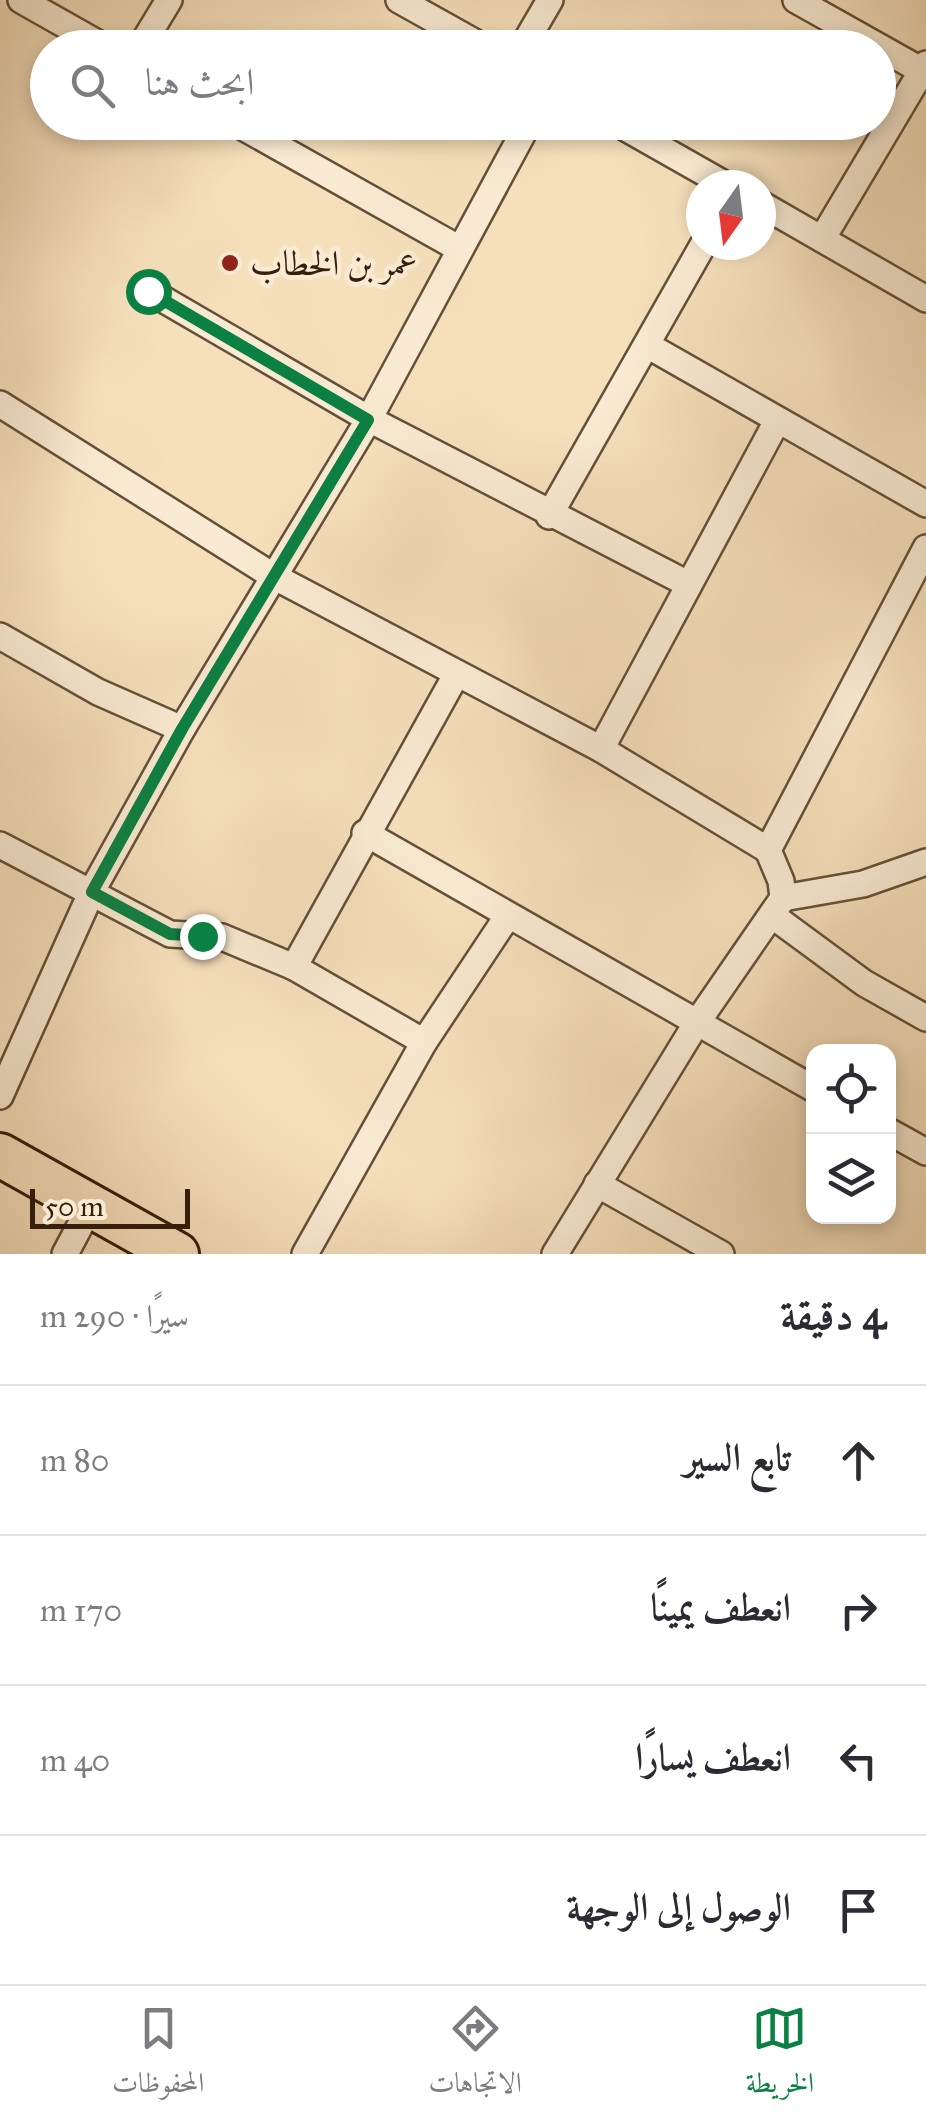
<!DOCTYPE html>
<html lang="ar">
<head>
<meta charset="utf-8">
<style>
  :root { --surface:#fff; --page:#f2f2f3; --text:#2b2b33; --muted:#7c7c81; --line:#e1e1e2; --accent:#0b8043 }
  body { margin:0; font-family:"IM FELL Great Primer",Amiri,serif; background:var(--page); color:var(--text); direction:rtl }
  .controls { position:absolute; right:30px; bottom:30px; display:grid; overflow:hidden; border-radius:20px; box-shadow:0 5px 15px #0003 }
  .controls button { width:90px; height:90px; display:grid; place-items:center; padding:0; border:0; border-bottom:2px solid var(--line); background:var(--surface); color:var(--text); font:50px sans-serif }
  .compass { position:absolute; left:686px; top:170px; width:90px; height:90px; border-radius:50%; background:var(--surface); box-shadow:0 5px 15px #0003; rotate:194deg }
  .scale { position:absolute; left:30px; bottom:25px; width:160px; box-sizing:border-box; padding-left:10px; border:5px solid #361f0b; border-top:0; font-size:28px; line-height:35px; white-space:nowrap; color:#361f0b; -webkit-text-stroke:8px #f9ebd3; paint-order:stroke }
  .stop { position:absolute; width:30px; height:30px; margin:-22px; border:8px solid #0b8043; border-radius:50%; background:#fff }
  .stop.end { background:#0b8043; border-color:#fff; box-shadow:0 2px 10px #0008 }
  .list { margin:0; padding:0; list-style:none }
  h2 { display:flex; justify-content:space-between; align-items:center; height:130px; margin:0; padding:0 40px; font-size:42px }
  h2 small { font-size:32px; font-weight:400; color:var(--muted) }
  .list li { display:grid; grid-template-columns:65px 1fr auto; gap:30px; align-items:center; box-sizing:border-box; height:150px; padding:0 40px; border-top:2px solid var(--line) }
  .list b { display:block; font-size:38px; white-space:nowrap }
  .list em { font-size:32px; font-style:normal; color:var(--muted) }
  .icon { flex:none; width:55px; height:55px; fill:none; stroke:currentColor; stroke-width:2; stroke-linecap:round; stroke-linejoin:round }
  .map { position:relative; flex:none; width:926px; height:1254px; overflow:hidden; direction:ltr }
  .search { position:absolute; background:var(--surface); box-shadow:0 5px 15px #0003; left:30px; right:30px; top:30px; height:110px; display:flex; align-items:center; gap:25px; box-sizing:border-box; padding:0 35px; border-radius:55px; color:var(--muted); font-size:38px }
  .sheet { height:730px; background:var(--surface) }
  nav { display:flex; justify-content:space-around; align-items:center; box-sizing:border-box; height:140px; border-top:2px solid var(--line); background:var(--surface); font-size:28px; color:var(--muted) }
  nav a { display:grid; justify-items:center; gap:5px }
  nav .on { color:var(--accent) }
  .map>svg:first-child { display:block }
  .lines { fill:none; stroke-linecap:round; stroke-linejoin:round }
  .minor-casing { stroke:#664f37; stroke-width:30 }
  .trunk-casing { stroke:#361f0b; stroke-width:48 }
  .minor { stroke:#f9ebd3; stroke-width:25 }
  .trunk { stroke:#f6e0bc; stroke-width:42 }
  .route { stroke:#0b8043; stroke-width:12 }
  .poi-dot { fill:#8f2418; stroke:#f9ebd3; stroke-width:4 }
  .labels { text-anchor:middle; stroke-width:9; stroke-linejoin:round; paint-order:stroke }
  .poi-label { font-size:35px; fill:#361f0b; stroke:#f9ebd3; text-anchor:start }
</style>
</head>
<body>
<div class="map">
<svg width="926" height="1254" viewBox="0 0 926 1254">
  <rect width="100%" height="100%" fill="#f6e0bc"/>
  <filter id="stains"><feTurbulence type="fractalNoise" baseFrequency=".002" numOctaves="4"/><feColorMatrix values="0 0 0 0 .2 0 0 0 0 .09 0 0 0 0 .02 0 0 0 .5 -.17"/></filter>
  <radialGradient id="worn" r=".72"><stop offset=".6" stop-color="#630" stop-opacity="0"/><stop offset="1" stop-color="#630" stop-opacity=".3"/></radialGradient>
  <g class="lines">
    <defs>
      <g id="minor">
        <polyline points="21,0 106,48"/>
        <polyline points="399,0 485,48"/>
        <polyline points="796,0 926,73"/>
        <polyline points="140,48 169,0"/>
        <polyline points="522,48 550,0"/>
        <polyline points="234,122 458,248"/>
        <polyline points="615,122 726,185"/>
        <polyline points="761,204 926,299"/>
        <polyline points="822,239 926,64"/>
        <polyline points="149,291 369,419 688,584"/>
        <polyline points="647,345 926,504"/>
        <polyline points="0,404 273,576 601,749 768,850"/>
        <polyline points="549,516 703,245"/>
        <polyline points="0,636 98,692 182,729"/>
        <polyline points="601,749 777,421"/>
        <polyline points="365,833 814,1089"/>
        <polyline points="0,845 170,934 222,937 294,967 424,1042"/>
        <polyline points="783,898 863,884 926,862"/>
        <polyline points="773,916 864,983 926,1018"/>
        <polyline points="294,967 456,675"/>
        <polyline points="0,1096 92,891 182,729 369,419 529,122"/>
        <polyline points="888,1131 926,1152"/>
        <polyline points="597,1184 721,1254"/>
        <polyline points="65,1254 91,1205"/>
        <polyline points="305,1254 424,1042 507,917"/>
        <polyline points="555,1254 696,1024 783,898 781,881 768,850 926,548"/>
      </g>
      <polyline id="trunk" points="0,1155 177,1254"/>
    </defs>
    <use href="#minor" class="minor-casing"/>
    <use href="#trunk" class="trunk-casing"/>
    <use href="#minor" class="minor"/>
    <use href="#trunk" class="trunk"/>
  </g>
  <g class="lines">
    <polyline class="route" points="148,291 368,420 182,729 92,892 170,934 202,936"/>
  </g>
  <circle class="poi-dot" cx="230" cy="263" r="10"/>
  <g class="labels">
    <g class="poi-label">
      <text x="250" y="275">عمر بن الخطاب</text>
    </g>
  </g>
  <rect width="100%" height="100%" filter="url(#stains)"/>
  <rect width="100%" height="100%" fill="url(#worn)"/>
</svg>
<div class="controls">
<button><svg class="icon" aria-label="locate" viewBox="0 0 24 24"><circle cx="12" cy="12" r="6"/><path d="M12 2v4M12 18v4M2 12h4M18 12h4"/></svg></button>
<button><svg class="icon" aria-label="layers" viewBox="0 0 24 24"><path d="M12 4l9 5-9 5-9-5zM3 14l9 5 9-5"/></svg></button>
</div>
<svg class="compass" viewBox="-18 -18 36 36"><path d="M0-13l5 13h-10z" fill="#e53935"/><path d="M0 13l5-13h-10z" fill="#7c7c81"/></svg>
<div class="scale">50 m</div>
<div class="stop" style="left:148px;top:291px"></div>
<div class="stop end" style="left:202px;top:936px"></div>
<div class="search"><svg class="icon" aria-label="search" viewBox="0 0 24 24"><circle cx="10" cy="10" r="6"/><path d="M15 15l6 6"/></svg>ابحث هنا</div>
</div>
<section class="sheet">
<h2>4 دقيقة<small>سيرًا · 290 m</small></h2>
<ul class="list">
<li><svg class="icon" aria-label="ahead" viewBox="0 0 24 24"><path d="M12 20V5M6 11l6-6 6 6"/></svg><div><b>تابع السير</b></div><em>80 m</em></li>
<li><svg class="icon" aria-label="right" viewBox="0 0 24 24"><path d="M7 20v-9h11M14 6l5 5-5 5"/></svg><div><b>انعطف يمينًا</b></div><em>170 m</em></li>
<li><svg class="icon" aria-label="left" viewBox="0 0 24 24"><path d="M17 20v-9H6M10 6l-5 5 5 5"/></svg><div><b>انعطف يسارًا</b></div><em>40 m</em></li>
<li><svg class="icon" aria-label="arrive" viewBox="0 0 24 24"><path d="M6 21V4h12l-3 4 3 4H6"/></svg><div><b>الوصول إلى الوجهة</b></div></li>
</ul>
</section>
<nav>
<a class="on"><svg class="icon" aria-label="map" viewBox="0 0 24 24"><path d="M3 6l6-2 6 2 6-2v14l-6 2-6-2-6 2zM9 4v14M15 6v14"/></svg>الخريطة</a>
<a><svg class="icon" aria-label="directions" viewBox="0 0 24 24"><path d="M12 3l9 9-9 9-9-9zM9 14v-3h6M13 9l2 2-2 2"/></svg>الاتجاهات</a>
<a><svg class="icon" aria-label="saved" viewBox="0 0 24 24"><path d="M7 4h10v16l-5-4-5 4z"/></svg>المحفوظات</a>
</nav>
</body>
</html>
